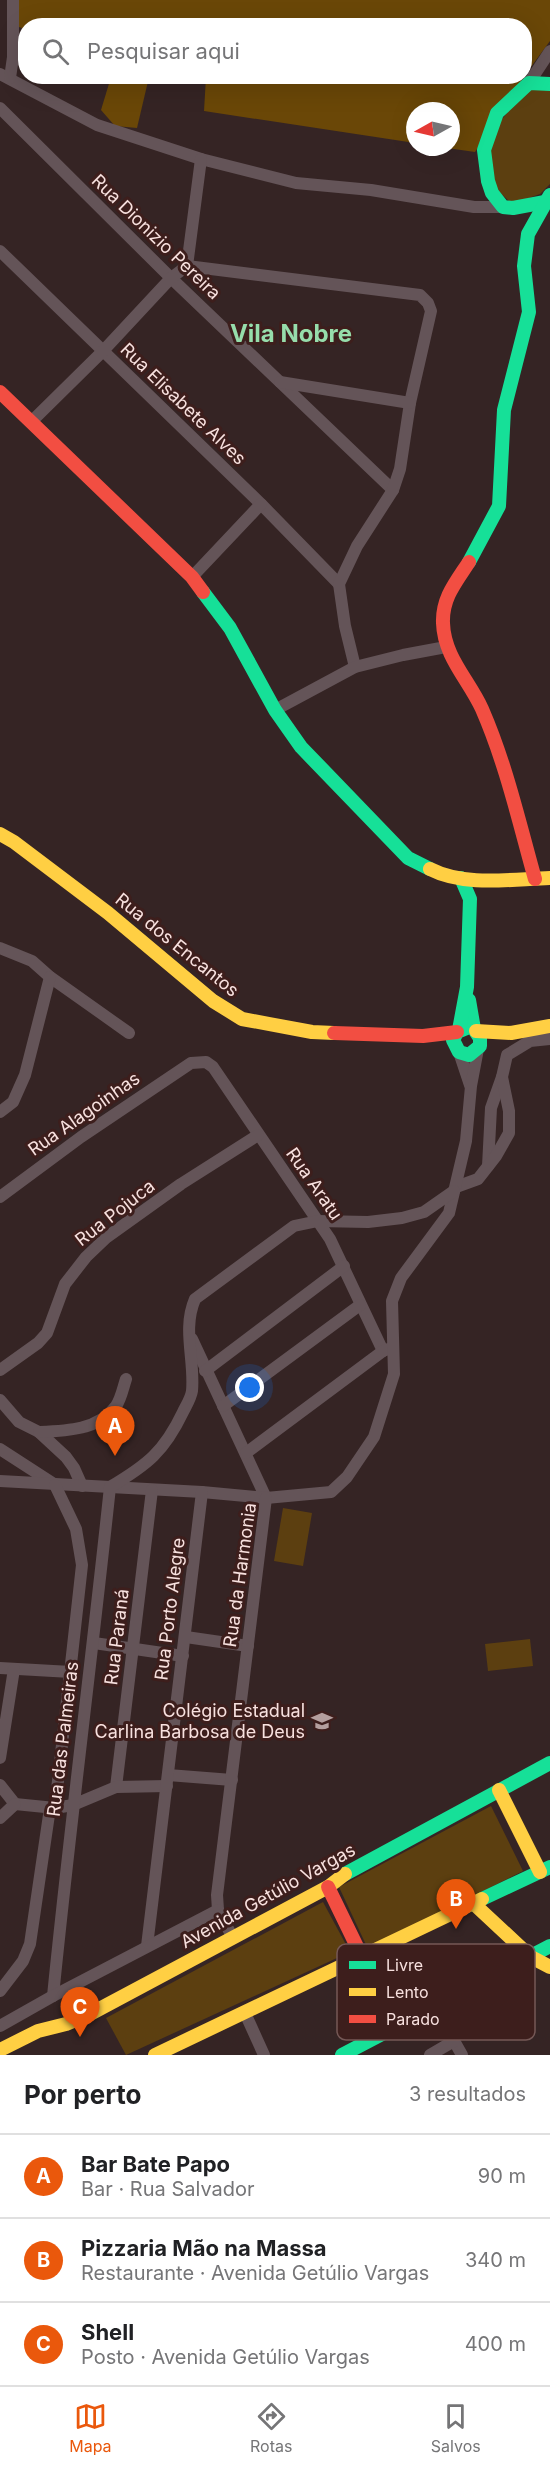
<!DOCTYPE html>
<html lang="pt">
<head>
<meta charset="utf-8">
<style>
  :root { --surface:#fff; --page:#f2f2f2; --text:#202124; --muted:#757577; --line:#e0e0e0; --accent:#ea580c }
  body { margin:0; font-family:Inter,sans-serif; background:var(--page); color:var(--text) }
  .compass { position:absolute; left:406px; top:102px; width:54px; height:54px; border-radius:50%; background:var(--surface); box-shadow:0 6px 24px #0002; rotate:262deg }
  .you { position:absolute; left:250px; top:1388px; width:21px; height:21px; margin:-15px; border:4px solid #fff; border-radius:50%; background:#1a73e8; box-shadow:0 0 0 9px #1a73e833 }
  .badge { display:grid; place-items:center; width:39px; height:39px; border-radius:50%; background:var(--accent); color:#fff; font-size:20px; font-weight:700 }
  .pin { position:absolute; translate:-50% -50px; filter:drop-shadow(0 2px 3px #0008) }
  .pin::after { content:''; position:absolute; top:32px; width:21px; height:18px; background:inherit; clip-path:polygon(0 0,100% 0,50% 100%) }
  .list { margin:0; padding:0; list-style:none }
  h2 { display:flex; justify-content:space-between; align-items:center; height:78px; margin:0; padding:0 24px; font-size:26px }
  h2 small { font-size:20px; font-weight:400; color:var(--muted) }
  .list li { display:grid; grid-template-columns:39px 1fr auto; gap:18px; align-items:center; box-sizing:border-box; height:84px; padding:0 24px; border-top:2px solid var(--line) }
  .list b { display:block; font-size:22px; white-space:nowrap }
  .list p { margin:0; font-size:20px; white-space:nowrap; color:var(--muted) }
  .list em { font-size:20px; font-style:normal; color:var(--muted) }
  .icon { flex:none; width:33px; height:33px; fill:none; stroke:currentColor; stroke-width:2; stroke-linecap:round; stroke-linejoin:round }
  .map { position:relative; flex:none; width:550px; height:2055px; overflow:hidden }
  .search { position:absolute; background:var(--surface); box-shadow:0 6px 24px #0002; left:18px; right:18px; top:18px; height:66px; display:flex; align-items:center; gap:15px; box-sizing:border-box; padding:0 21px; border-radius:24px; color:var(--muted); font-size:22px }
  .sheet { height:330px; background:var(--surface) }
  nav { display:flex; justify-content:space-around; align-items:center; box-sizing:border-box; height:84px; border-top:2px solid var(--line); background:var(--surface); font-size:16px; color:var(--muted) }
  nav a { display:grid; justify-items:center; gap:3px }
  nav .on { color:var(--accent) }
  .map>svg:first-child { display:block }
  .green { fill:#5c3f10 }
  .forest { fill:#6a4707 }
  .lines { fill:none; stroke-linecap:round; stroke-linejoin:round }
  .street { stroke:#645458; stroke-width:12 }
  .fast { stroke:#16e098; stroke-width:14 }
  .slow { stroke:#ffcf43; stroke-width:14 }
  .jam { stroke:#f24e42; stroke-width:14 }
  .labels { text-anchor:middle; stroke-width:6; stroke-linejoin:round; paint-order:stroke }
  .street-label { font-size:18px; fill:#f8e1df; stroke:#3d1e1c }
  .poi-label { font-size:18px; fill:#f8e1df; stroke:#3d1e1c; text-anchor:end }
  .district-label { font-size:24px; font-weight:bold; fill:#96ddab; stroke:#3d1e1c }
  .key { fill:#3d1e1c; stroke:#755856; stroke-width:1.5 }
  .key-label { font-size:16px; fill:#f8e1df }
</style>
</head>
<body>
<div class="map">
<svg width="550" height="2055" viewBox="0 0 550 2055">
  <rect width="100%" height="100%" fill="#352424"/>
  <g class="green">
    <polygon points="527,89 550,89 550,184 540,194 512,204 493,186 490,147 493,130"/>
    <polygon points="283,1508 312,1513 303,1566 274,1561"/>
    <polygon points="530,1639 533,1666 488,1671 485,1644"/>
    <polygon points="491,1806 523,1871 368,1949 339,1887"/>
    <polygon points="323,1902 350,1952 126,2055 106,2018"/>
  </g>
  <g class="forest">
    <polygon points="19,0 550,0 550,41 525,75 524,26 26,26 25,29 19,27"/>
    <polygon points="111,77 149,77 137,128 115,126 101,110"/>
    <polygon points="206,77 524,77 475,152 440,147 451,147 451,111 415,111 415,143 204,111"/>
  </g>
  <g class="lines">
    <g class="street">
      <polyline points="0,74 97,125 201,159 296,183 371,190 474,207 503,207"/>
      <polyline points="10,78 13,57 13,0"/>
      <polyline points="529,83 550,51"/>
      <polyline points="0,108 171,278 393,490"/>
      <polyline points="0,251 261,504 339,584"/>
      <polyline points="187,266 420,295 428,303 431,311 410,403 400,469 393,490 357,546 339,584 345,626 355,667"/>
      <polyline points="280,382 410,403"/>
      <polyline points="31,422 103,351 171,278 187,266 201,159"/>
      <polyline points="192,577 261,504"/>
      <polyline points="275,710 355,667 403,655 446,647"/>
      <polyline points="0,948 32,961 50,977 129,1033"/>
      <polyline points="459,1052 470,1085"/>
      <polyline points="0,1112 13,1102 25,1075 50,977"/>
      <polyline points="488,1166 491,1108 502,1077"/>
      <polyline points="456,1187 478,1179 496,1156 509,1133 509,1111 502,1077 507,1055 530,1041 550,1039"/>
      <polyline points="0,1197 81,1137 191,1063 206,1062 213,1067 330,1239 383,1351"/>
      <polyline points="192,1339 266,1498"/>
      <polyline points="0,1370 38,1343 47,1333 65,1284 86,1257 107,1237 181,1184 258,1135"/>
      <polyline points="205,1371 344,1266"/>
      <polyline points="0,1400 19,1422 39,1432 66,1457 74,1468 82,1486"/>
      <polyline points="223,1406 360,1305"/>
      <path d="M39 1432C66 1431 99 1430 116 1406 121 1399 123 1388 126 1379"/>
      <polyline points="0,1449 54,1484"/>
      <polyline points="246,1453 383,1351 391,1348"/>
      <polyline points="0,1481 202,1492 266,1498 331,1492 347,1477 374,1437 394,1374 392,1301 401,1278 449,1213 466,1141 471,1086 478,1049"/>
      <polyline points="186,1637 248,1646"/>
      <polyline points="94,1643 183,1656"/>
      <polyline points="0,1668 71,1672"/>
      <polyline points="0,1758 14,1669"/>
      <polyline points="168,1775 232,1780"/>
      <polyline points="0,1785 15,1804"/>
      <polyline points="116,1787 152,1490"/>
      <polyline points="15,1804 55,1808 73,1805 116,1787 167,1786"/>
      <polyline points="55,1808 82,1565 76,1529 55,1485"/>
      <polyline points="0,1818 15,1804"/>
      <polyline points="233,1938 218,1910 217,1895 266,1498"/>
      <polyline points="147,1946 202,1492"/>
      <polyline points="0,1991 23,1961 30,1944 50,1808"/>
      <path d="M53 1996C70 1826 92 1657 110 1487 147 1465 164 1452 183 1412 186 1406 191 1398 192 1391 195 1360 182 1329 195 1299L294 1226 318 1221 368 1222 402 1218 424 1212 454 1191"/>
      <polyline points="435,2007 462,2055"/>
      <polyline points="245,2013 264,2055"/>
      <polyline points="0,2026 53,1996 218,1910"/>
      <polyline points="430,2055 454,2041"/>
    </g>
    <g class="fast">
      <polyline points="545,202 513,208 503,207 492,193 488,181 484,150 497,113 529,83 550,84"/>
      <polyline points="469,562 499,506 504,410 529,312 524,266 528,234 550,195"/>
      <polyline points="203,592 230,628 275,710 301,747 408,858 430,869"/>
      <polyline points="469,1000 474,1029 480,1038 480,1046 469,1055 459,1052 453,1040 457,1032 469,1027 474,1029"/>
      <polyline points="459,1030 467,987 470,899 461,878"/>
      <polyline points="345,1874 550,1763"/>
      <polyline points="482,1899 550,1867"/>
      <polyline points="342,2055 550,1946"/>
    </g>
    <g class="slow">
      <polyline points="0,834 14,842 108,913 213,1001 242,1019 312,1032 334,1033"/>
      <path d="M430 869C465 887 512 879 550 878"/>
      <polyline points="476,1031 511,1033 550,1026"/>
      <polyline points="499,1790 540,1872"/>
      <polyline points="473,1903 531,1957 550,1967"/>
      <polyline points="0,2050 38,2031 66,2024 90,2014 328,1887 345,1874"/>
      <polyline points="155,2055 482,1899"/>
    </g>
    <g class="jam">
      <polyline points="0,392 192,577 203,592"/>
      <path d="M469 562C456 582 442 598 443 623 444 657 469 680 482 709 506 764 519 822 535 879"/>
      <polyline points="334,1033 423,1036 457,1032"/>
      <polyline points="328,1887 362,1957"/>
    </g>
  </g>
  <defs>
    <symbol id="school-bare" viewBox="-9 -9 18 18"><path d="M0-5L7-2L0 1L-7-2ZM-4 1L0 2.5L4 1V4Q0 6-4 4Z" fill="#b49f9e" stroke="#3d1e1c" stroke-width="2.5" paint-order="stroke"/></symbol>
  </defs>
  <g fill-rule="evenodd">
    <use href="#school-bare" x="307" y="1706" width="30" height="30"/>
  </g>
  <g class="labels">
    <g class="street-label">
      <text transform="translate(156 237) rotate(44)" y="6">Rua Dionizio Pereira</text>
      <text transform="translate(183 404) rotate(44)" y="6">Rua Elisabete Alves</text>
      <text transform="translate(177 945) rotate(39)" y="6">Rua dos Encantos</text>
      <text transform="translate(84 1114) rotate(-35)" y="6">Rua Alagoinhas</text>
      <text transform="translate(314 1184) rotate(55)" y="6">Rua Aratu</text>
      <text transform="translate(115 1213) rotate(-38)" y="6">Rua Pojuca</text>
      <text transform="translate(240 1575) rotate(-82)" y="6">Rua da Harmonia</text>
      <text transform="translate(170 1609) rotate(-83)" y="6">Rua Porto Alegre</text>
      <text transform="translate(117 1637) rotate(-83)" y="6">Rua Paraná</text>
      <text transform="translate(63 1739) rotate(-83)" y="6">Rua das Palmeiras</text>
      <text transform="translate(268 1896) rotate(-29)" y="6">Avenida Getúlio Vargas</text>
    </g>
    <g class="poi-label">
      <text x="305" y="1717">Colégio Estadual<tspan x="305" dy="21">Carlina Barbosa de Deus</tspan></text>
    </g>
    <g class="district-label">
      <text x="291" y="342">Vila Nobre</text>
    </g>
  </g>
  <rect x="337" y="1944" width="198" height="96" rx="9" class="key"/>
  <rect x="349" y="1961" width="27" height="8" fill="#16e098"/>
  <rect x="349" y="1988" width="27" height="8" fill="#ffcf43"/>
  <rect x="349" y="2015" width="27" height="8" fill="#f24e42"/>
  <g class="key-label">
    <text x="386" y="1971">Livre</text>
    <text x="386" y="1998">Lento</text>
    <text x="386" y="2025">Parado</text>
  </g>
</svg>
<svg class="compass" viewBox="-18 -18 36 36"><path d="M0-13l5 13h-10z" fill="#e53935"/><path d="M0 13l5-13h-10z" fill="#757577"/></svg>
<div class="you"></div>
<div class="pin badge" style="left:115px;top:1456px">A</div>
<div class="pin badge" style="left:456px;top:1929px">B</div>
<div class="pin badge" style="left:80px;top:2037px">C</div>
<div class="search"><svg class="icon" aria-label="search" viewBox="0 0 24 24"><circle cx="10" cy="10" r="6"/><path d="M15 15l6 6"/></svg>Pesquisar aqui</div>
</div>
<section class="sheet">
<h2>Por perto<small>3 resultados</small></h2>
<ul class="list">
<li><span class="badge">A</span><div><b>Bar Bate Papo</b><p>Bar · Rua Salvador</p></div><em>90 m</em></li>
<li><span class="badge">B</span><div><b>Pizzaria Mão na Massa</b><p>Restaurante · Avenida Getúlio Vargas</p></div><em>340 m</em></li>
<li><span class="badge">C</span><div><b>Shell</b><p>Posto · Avenida Getúlio Vargas</p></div><em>400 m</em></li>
</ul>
</section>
<nav>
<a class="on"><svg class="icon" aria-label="map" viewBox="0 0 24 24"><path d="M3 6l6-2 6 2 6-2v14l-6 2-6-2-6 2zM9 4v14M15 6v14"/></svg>Mapa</a>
<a><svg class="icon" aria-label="directions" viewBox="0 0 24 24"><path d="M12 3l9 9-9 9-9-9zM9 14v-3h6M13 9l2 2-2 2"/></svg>Rotas</a>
<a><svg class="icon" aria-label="saved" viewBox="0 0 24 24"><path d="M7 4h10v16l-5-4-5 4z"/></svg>Salvos</a>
</nav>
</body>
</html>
